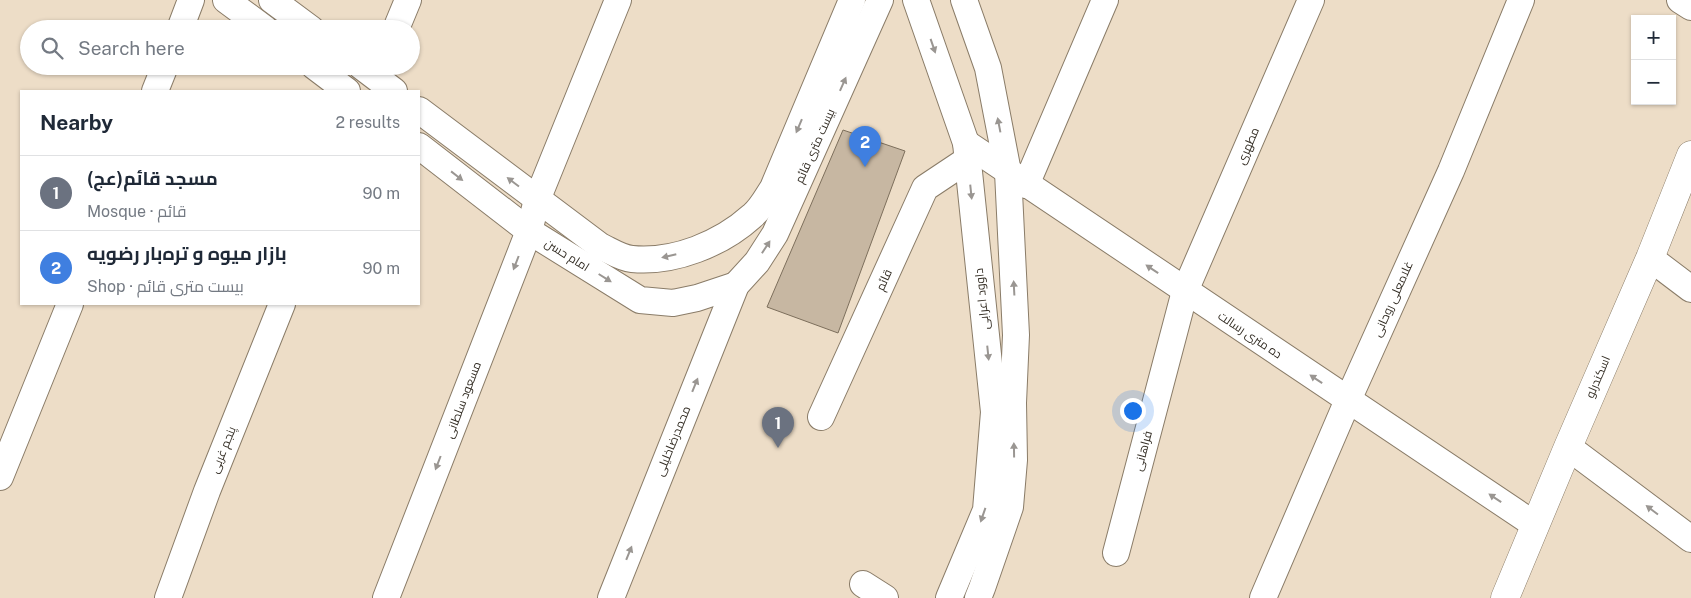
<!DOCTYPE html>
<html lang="en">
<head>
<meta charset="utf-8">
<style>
  :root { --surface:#fff; --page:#f2f2f3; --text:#1f2937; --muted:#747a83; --line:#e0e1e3; --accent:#7c3aed }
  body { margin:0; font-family:"Public Sans",Cairo,sans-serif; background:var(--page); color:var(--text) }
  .controls { position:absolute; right:15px; top:15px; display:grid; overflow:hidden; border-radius:0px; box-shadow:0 1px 4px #0004 }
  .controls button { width:45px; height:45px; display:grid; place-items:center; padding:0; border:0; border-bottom:1px solid var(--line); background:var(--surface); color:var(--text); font:25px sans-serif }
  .you { position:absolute; left:1132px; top:410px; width:18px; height:18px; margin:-12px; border:4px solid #fff; border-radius:50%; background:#1a73e8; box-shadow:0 0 0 8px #1a73e833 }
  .badge { display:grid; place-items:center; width:32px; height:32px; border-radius:50%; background:var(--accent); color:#fff; font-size:16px; font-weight:700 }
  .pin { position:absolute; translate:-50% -41px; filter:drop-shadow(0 1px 2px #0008) }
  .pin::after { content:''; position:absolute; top:26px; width:18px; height:15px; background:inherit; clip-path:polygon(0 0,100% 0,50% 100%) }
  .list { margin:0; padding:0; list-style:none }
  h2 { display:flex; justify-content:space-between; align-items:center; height:65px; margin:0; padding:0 20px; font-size:21px }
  h2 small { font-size:16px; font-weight:400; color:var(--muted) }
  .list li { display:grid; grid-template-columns:32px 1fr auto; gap:15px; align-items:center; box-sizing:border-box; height:75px; padding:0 20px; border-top:1px solid var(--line) }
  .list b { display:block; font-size:19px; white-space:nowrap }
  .list p { margin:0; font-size:16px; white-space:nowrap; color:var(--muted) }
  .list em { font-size:16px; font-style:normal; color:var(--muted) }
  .icon { flex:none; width:28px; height:28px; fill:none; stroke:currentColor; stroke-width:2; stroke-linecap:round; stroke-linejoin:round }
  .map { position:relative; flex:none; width:1691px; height:598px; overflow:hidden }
  .search { position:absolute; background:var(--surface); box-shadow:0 1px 4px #0004; left:20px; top:20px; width:400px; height:55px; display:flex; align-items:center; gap:12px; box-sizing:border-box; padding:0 18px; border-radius:28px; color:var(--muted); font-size:19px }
  .panel { position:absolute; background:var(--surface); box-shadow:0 1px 4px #0004; left:20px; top:90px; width:400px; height:215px; border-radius:0px }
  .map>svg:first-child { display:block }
  .building { fill:#c7b7a2; stroke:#7d6f5c }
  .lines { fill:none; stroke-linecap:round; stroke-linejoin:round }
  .minor-casing { stroke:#8a7c68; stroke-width:28 }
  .major-casing { stroke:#8a7c68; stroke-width:29 }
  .minor { stroke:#fff; stroke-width:26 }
  .major { stroke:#fff; stroke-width:28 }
  .oneway { fill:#9a9692 }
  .labels { text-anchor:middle; stroke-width:4.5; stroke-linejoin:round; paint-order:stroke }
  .street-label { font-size:12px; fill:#342e25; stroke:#fff }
</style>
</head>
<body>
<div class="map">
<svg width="1691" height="598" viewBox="0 0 1691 598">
  <rect width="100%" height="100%" fill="#edddc7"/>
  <polygon class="building" points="843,130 905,151 838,333 767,307"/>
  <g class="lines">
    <defs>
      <g id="minor">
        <polyline points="226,0 265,29"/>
        <polyline points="272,0 311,29"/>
        <polyline points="916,0 966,143 994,412 986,510 949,598"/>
        <polyline points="964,0 988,68 1008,172 1016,335 1013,403 1014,460 1010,507 982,588 978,598"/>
        <polyline points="1680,0 1691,7"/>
        <polyline points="180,29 191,0"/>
        <polyline points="396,29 408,0"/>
        <polyline points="314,66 347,91"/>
        <polyline points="361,66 394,91"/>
        <polyline points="155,91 165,66"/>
        <path d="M419 110 600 246C609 250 621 258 632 259 674 263 721 244 752 216 761 209 767 197 773 188L852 0"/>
        <polyline points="966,143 1535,525"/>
        <polyline points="419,146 529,231 640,300 673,303 697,298 736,285"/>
        <polyline points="1026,185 1105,0"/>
        <polyline points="1650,258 1691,289"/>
        <polyline points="821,417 925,188 967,160"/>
        <polyline points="1568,447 1691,539"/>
        <polyline points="0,477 70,304"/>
        <polyline points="1116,553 1185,291 1311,0"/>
        <polyline points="863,584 885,598"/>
        <polyline points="168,598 207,491 282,304"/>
        <polyline points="386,598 529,231 537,200 618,0"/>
        <polyline points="611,598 736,285 757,262 775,234 880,0"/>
        <polyline points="1263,598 1348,400 1451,171 1521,0"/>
      </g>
      <polyline id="major" points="1505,598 1568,447 1650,258 1691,155"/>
    </defs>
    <use href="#minor" class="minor-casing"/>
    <use href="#major" class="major-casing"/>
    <use href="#minor" class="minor"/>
    <use href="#major" class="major"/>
  </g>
  <defs><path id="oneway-solid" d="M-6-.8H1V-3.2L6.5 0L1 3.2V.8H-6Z" transform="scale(1.25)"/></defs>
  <g class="oneway">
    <use href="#oneway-solid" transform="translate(933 46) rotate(71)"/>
    <use href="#oneway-solid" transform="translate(843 84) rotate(-66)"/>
    <use href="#oneway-solid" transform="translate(999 125) rotate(-101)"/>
    <use href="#oneway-solid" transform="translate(799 126) rotate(113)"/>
    <use href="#oneway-solid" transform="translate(457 176) rotate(38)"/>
    <use href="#oneway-solid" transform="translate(513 182) rotate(-143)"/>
    <use href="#oneway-solid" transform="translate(971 192) rotate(84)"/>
    <use href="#oneway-solid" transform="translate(766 247) rotate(-57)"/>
    <use href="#oneway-solid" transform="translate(669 256) rotate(167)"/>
    <use href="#oneway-solid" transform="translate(516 263) rotate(111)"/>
    <use href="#oneway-solid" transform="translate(1152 269) rotate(-146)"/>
    <use href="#oneway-solid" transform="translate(605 278) rotate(32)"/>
    <use href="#oneway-solid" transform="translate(1014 288) rotate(-93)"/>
    <use href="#oneway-solid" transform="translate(988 353) rotate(84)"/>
    <use href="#oneway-solid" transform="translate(1316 379) rotate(-146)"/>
    <use href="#oneway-solid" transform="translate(695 385) rotate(-68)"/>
    <use href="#oneway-solid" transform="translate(1014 450) rotate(-91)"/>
    <use href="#oneway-solid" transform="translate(438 463) rotate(111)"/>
    <use href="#oneway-solid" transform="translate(1495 498) rotate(-146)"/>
    <use href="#oneway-solid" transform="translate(1652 510) rotate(-143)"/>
    <use href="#oneway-solid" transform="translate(983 515) rotate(109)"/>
    <use href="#oneway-solid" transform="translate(629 553) rotate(-68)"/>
  </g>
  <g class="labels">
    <g class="street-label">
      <text transform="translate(815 146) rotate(-66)" y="4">بیست متری قائم</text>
      <text transform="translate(1248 146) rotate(-67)" y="4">مطهری</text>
      <text transform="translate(567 255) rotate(32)" y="4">امام حسن</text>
      <text transform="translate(884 280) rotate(-66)" y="4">قائم</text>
      <text transform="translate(982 299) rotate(-96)" y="4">داوود اعرابی</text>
      <text transform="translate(1393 299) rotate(-66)" y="4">غلامعلی روحانی</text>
      <text transform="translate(1250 335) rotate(34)" y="4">ده متری رسالت</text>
      <text transform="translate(1598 377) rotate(-67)" y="4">اسکندرلو</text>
      <text transform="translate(463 400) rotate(-69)" y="4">مسعود سلطانی</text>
      <text transform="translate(673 441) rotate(-68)" y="4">محمدرضاخلیلی</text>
      <text transform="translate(223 450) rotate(-68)" y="4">پنجم غربی</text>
      <text transform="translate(1143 451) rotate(-75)" y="4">فراهانی</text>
    </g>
  </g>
</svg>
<div class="controls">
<button>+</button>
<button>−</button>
</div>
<div class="you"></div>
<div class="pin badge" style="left:778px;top:448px;background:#6b7280">1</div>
<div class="pin badge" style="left:865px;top:167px;background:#3f7fe0">2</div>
<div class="search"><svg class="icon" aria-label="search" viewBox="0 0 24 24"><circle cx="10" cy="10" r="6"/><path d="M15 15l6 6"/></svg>Search here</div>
<section class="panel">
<h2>Nearby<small>2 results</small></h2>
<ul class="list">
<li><span class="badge" style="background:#6b7280">1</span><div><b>مسجد قائم(عج)</b><p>Mosque · قائم</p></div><em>90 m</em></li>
<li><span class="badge" style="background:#3f7fe0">2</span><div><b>بازار میوه و تره‌بار رضویه</b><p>Shop · بیست متری قائم</p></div><em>90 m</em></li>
</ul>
</section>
</div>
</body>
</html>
